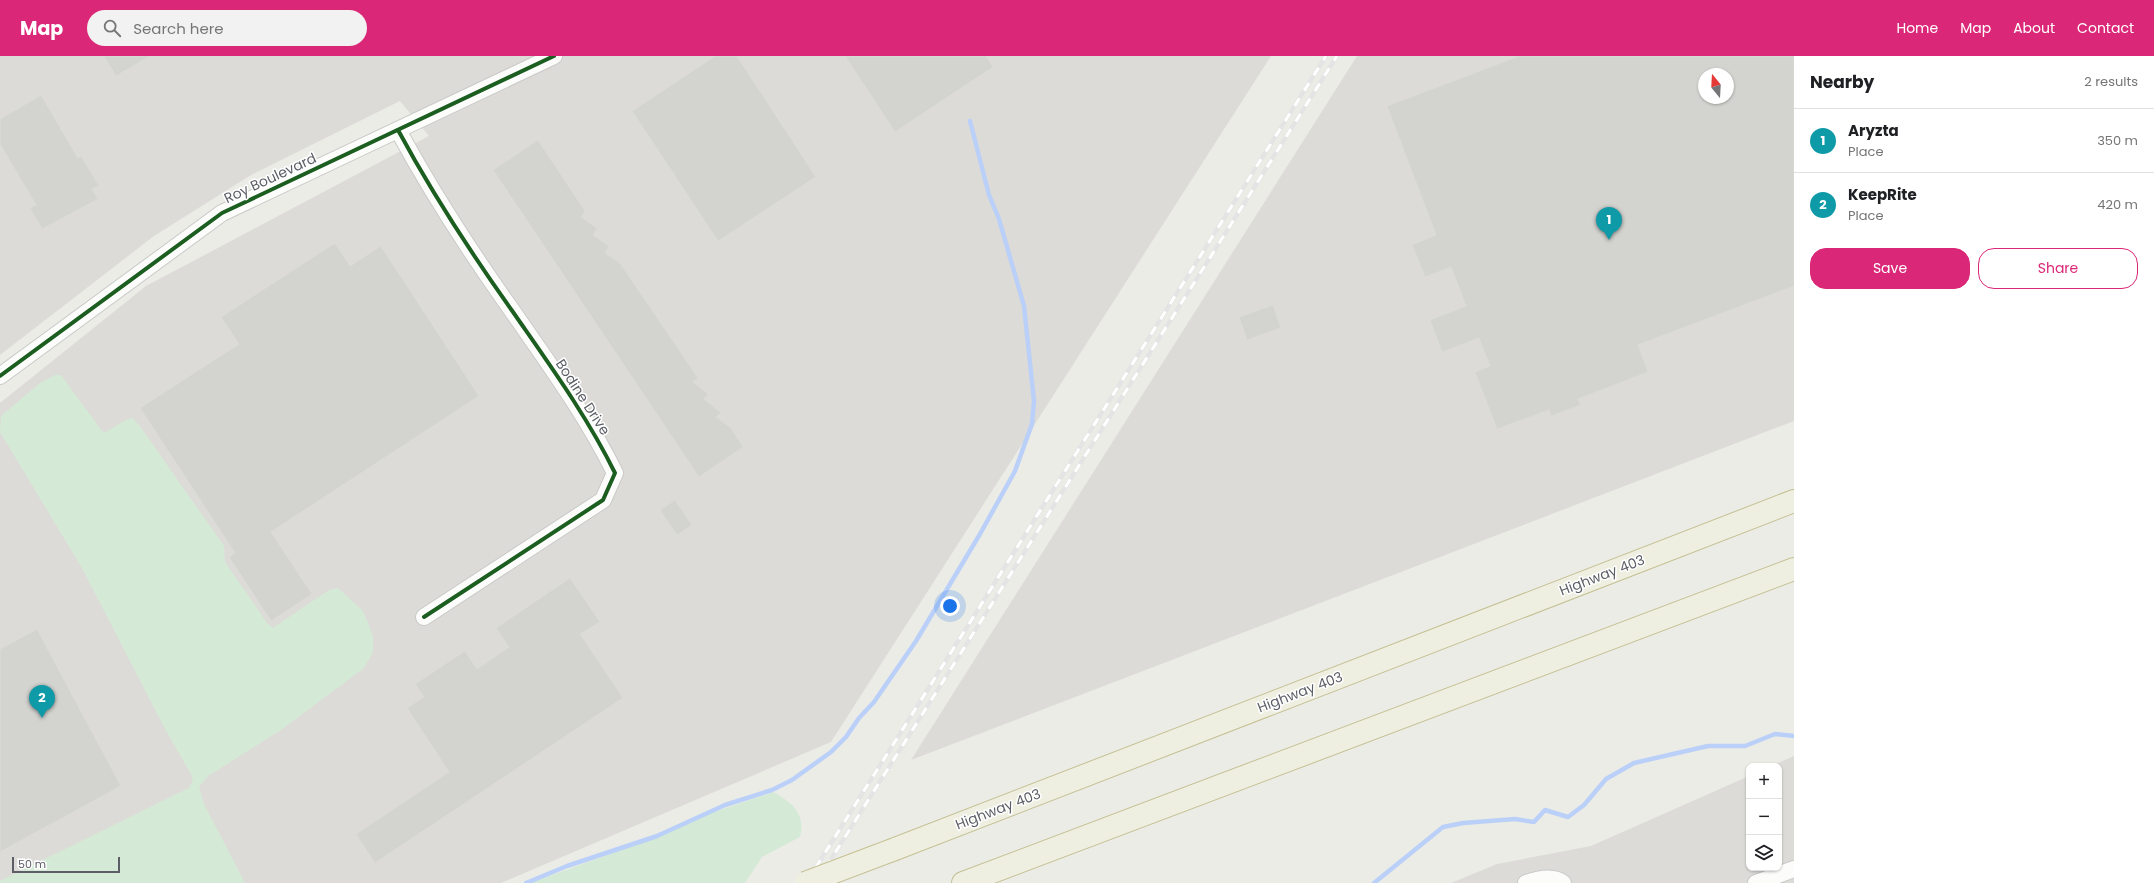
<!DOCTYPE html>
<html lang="en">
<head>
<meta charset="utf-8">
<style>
  :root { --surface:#fff; --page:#f2f2f2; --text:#202124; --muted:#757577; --line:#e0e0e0; --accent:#db2777 }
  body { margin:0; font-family:Poppins,sans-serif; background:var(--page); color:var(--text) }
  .controls { position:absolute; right:12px; bottom:12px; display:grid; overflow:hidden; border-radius:8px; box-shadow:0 1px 3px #0004 }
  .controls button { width:36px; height:36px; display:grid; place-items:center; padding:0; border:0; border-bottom:1px solid var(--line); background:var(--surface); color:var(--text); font:20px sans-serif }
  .compass { position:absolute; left:1698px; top:12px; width:36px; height:36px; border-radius:50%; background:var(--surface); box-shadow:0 1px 3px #0004; rotate:342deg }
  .scale { position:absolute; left:12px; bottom:10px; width:108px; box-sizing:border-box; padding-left:4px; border:2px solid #5c5e66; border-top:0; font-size:11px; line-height:14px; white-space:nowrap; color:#5c5e66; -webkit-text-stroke:3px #fff; paint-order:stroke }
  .you { position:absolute; left:950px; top:550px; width:14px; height:14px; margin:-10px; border:3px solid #fff; border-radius:50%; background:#1a73e8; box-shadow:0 0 0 6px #1a73e833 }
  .badge { display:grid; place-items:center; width:26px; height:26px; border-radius:50%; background:var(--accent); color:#fff; font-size:13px; font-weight:700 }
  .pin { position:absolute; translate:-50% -33px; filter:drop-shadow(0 1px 2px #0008) }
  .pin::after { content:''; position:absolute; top:21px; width:14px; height:12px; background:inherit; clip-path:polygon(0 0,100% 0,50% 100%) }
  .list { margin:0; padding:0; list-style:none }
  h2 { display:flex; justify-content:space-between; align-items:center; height:52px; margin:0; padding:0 16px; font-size:17px }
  h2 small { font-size:13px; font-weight:400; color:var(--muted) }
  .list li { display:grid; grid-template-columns:26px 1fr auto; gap:12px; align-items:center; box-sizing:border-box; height:64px; padding:0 16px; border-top:1px solid var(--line) }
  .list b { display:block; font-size:15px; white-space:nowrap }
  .list p { margin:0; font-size:13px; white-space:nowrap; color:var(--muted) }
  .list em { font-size:13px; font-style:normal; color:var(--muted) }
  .actions { display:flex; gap:8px; padding:12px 16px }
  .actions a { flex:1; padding:9px 0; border:1px solid var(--accent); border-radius:16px; text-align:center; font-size:14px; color:var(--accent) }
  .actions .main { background:var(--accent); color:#fff }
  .icon { flex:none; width:22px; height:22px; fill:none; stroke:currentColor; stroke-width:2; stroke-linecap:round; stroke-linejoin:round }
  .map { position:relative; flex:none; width:1794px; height:827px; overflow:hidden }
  header { display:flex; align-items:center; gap:24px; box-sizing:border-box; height:56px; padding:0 20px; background:var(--accent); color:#fff }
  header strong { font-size:19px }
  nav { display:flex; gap:22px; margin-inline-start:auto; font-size:14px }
  .search { width:280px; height:36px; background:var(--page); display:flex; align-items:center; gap:10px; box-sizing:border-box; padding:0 14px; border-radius:22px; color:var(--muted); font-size:15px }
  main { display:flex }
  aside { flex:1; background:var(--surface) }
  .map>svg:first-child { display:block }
  .industrial { fill:#dcdbd7; fill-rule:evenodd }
  .green { fill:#d4ead6 }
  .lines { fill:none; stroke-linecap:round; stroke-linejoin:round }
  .stream { stroke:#bad0f8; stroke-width:4.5 }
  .building { fill:#d3d3d0; stroke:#dcdcd6; fill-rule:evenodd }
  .minor-casing { stroke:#c9cac9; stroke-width:18 }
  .highway-casing { stroke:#c5c093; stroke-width:24 }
  .minor { stroke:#fcfcfb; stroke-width:16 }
  .highway { stroke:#efefe1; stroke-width:22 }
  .rail-casing { stroke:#e4e4e4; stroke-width:4.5 }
  .rail { stroke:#fff; stroke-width:3; stroke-dasharray:9; stroke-linecap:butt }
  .highway-bridge-casing { stroke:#c5c093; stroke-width:24; stroke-linecap:butt }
  .highway-bridge { stroke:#efefe1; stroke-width:22 }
  .cycleway-casing { stroke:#fff; stroke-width:6 }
  .cycleway { stroke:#1b5e20; stroke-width:4 }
  .labels { text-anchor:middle; stroke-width:3; stroke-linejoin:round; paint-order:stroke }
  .street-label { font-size:14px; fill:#5c5e66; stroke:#fff }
</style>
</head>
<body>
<header>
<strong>Map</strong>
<div class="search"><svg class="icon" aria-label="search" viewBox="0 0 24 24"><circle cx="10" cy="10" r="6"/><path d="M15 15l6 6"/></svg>Search here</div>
<nav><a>Home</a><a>Map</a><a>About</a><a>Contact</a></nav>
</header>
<main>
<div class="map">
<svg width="1794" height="827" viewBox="0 0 1794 827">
  <rect width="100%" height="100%" fill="#ecece7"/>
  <g class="industrial">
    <polygon points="0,0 1271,0 831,686 501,827 0,827 0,347 146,230 429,80 400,45 251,119 154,180 0,299"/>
    <path d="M1357 0H1794V365L911 704ZM1704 18H1728V42H1704Z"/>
    <polygon points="1794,700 1794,827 1451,827 1497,808 1591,790 1749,720 1749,812 1779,812 1779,710 1771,710"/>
  </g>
  <g class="green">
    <polygon points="55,319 61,319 102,375 106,376 126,364 132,362 139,369 224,490 225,506 267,567 273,572 329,534 338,532 363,555 373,580 373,596 364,612 281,674 208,720 199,731 204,748 245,827 0,827 0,825 189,732 193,724 191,718 165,673 82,512 0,376 1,360 40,327"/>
    <path d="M774 736C792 747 806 757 800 781L762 801 745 827H530L657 781 711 757Z"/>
  </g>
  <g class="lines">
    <g class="stream">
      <polyline points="526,827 567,810 657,780 725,749 772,734 792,724 831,696 846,681 859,662 874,646 916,585 980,478 1015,415 1032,368 1034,345 1024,250 999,163 989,139 970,65"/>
      <polyline points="1374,827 1443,771 1463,767 1515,763 1534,766 1545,754 1568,761 1584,749 1606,723 1634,707 1708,690 1745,690 1775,678 1794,680"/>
    </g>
  </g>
  <g class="building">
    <polygon points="104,0 150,0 116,20"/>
    <polygon points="715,0 737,0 816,121 718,185 632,55"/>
    <polygon points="845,0 986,0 993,11 895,76"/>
    <path d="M1519 0H1794V230L1638 289 1648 316 1578 343 1581 349 1551 360 1549 354 1497 373 1475 316 1490 310 1479 282 1442 296 1430 264 1466 250 1451 211 1425 221 1412 189 1436 179 1387 50ZM1704 18H1728V42H1704Z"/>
    <polygon points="41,39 78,102 81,100 99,130 92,133 98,143 42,173 30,152 36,149 0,88 0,63"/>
    <polygon points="538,84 585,155 581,161 597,172 593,179 609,190 605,197 620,207 698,322 693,326 708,338 704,343 721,357 716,361 731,372 743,391 699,421 493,114"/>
    <polygon points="335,187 350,210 381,190 479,340 271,476 312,538 271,565 229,501 235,497 140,352 239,288 221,261"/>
    <polygon points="1273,249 1281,272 1247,284 1239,261"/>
    <polygon points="675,444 692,469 677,479 660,454"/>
    <polygon points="570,522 600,566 580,578 623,642 375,807 356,778 449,716 407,652 424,641 415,628 465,595 477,613 509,591 496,572"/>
    <polygon points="37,573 121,730 0,796 0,593"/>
  </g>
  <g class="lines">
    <defs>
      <g id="minor">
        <path d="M398 74C432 137 471 197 513 256 549 308 587 360 615 417L603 444 424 561"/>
        <polyline points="0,320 222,157 554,0"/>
        <path d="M1526 827C1537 823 1553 819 1563 827"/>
        <polyline points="1756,827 1794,813"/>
      </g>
      <g id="highway">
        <polyline points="895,793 1794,445"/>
        <polyline points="963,827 1794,513"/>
      </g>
    </defs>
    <use href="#minor" class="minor-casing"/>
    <use href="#highway" class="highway-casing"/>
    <use href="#minor" class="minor"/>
    <use href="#highway" class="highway"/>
    <defs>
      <g id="rail">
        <polyline points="806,827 1326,0"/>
        <polyline points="816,827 1337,0"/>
      </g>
    </defs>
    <use href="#rail" class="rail-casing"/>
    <use href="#rail" class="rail"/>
    <defs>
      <polyline id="highway-bridge" points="805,827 895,793"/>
    </defs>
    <use href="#highway-bridge" class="highway-bridge-casing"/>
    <use href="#highway-bridge" class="highway-bridge"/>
    <defs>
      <g id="cycleway">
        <path d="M398 74C432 137 471 197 513 256 549 308 587 360 615 417L603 444 424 561"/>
        <polyline points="0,320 222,157 554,0"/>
      </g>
    </defs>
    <use href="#cycleway" class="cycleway-casing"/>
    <use href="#cycleway" class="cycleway"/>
  </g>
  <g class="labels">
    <g class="street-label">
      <text transform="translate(270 122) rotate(-25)" y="5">Roy Boulevard</text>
      <text transform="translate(583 341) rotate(57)" y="5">Bodine Drive</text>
      <text transform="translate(1602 519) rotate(-21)" y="5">Highway 403</text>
      <text transform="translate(1300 636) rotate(-21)" y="5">Highway 403</text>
      <text transform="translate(998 753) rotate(-21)" y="5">Highway 403</text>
    </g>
  </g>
</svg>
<div class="controls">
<button>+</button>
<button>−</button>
<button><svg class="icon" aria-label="layers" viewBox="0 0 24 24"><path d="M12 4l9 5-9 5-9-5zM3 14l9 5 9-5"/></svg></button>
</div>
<svg class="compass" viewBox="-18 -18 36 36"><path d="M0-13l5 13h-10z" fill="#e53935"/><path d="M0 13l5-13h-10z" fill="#757577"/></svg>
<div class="scale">50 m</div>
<div class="you"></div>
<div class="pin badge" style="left:1609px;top:184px;background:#0f9aa8">1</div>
<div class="pin badge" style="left:42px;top:662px;background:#0f9aa8">2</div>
</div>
<aside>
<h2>Nearby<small>2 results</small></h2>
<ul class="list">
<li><span class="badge" style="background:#0f9aa8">1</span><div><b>Aryzta</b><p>Place</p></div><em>350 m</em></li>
<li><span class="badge" style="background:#0f9aa8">2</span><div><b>KeepRite</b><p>Place</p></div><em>420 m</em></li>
</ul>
<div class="actions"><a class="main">Save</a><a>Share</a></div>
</aside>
</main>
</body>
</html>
